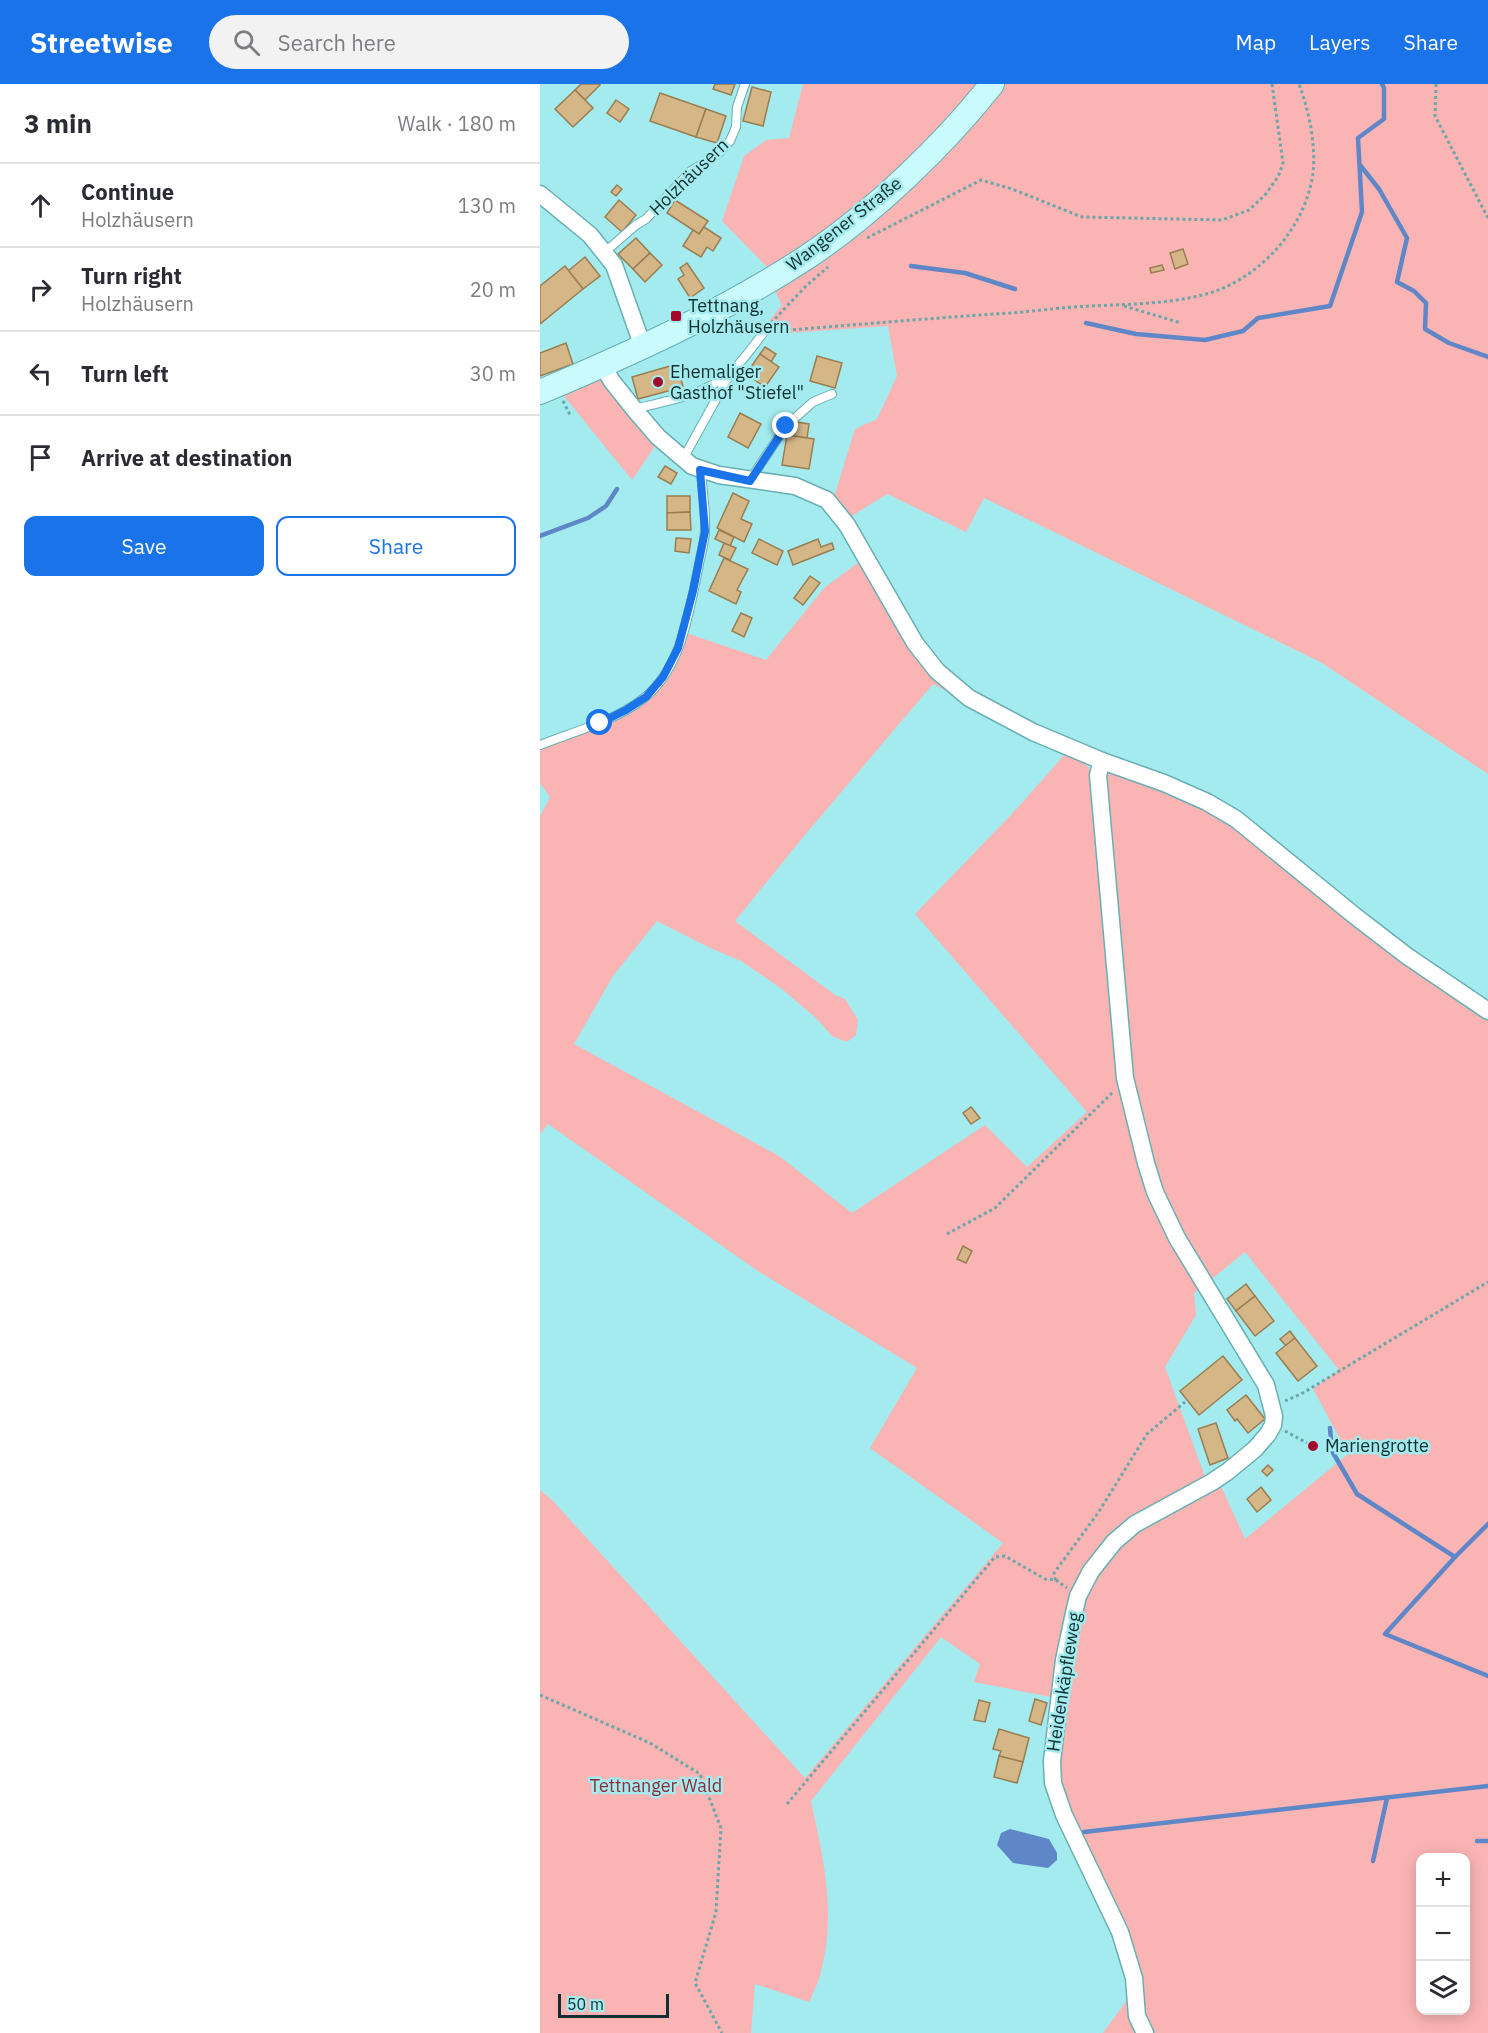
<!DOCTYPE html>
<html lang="en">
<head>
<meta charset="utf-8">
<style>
  :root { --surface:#fff; --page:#f2f2f3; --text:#2b2b33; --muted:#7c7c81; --line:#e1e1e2; --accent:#1a73e8 }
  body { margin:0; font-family:"IBM Plex Sans",sans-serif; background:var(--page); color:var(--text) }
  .controls { position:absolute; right:18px; bottom:18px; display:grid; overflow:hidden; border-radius:12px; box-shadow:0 3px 15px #0003 }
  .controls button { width:54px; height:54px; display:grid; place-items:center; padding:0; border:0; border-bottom:2px solid var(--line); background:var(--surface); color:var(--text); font:30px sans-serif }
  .scale { position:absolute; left:18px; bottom:15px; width:111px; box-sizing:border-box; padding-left:6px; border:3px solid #112f30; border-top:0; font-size:16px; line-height:21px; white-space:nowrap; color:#112f30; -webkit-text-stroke:4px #a3ebee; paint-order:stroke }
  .stop { position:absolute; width:18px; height:18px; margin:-14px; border:4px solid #1a73e8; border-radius:50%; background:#fff }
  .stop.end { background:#1a73e8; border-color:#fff; box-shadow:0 2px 6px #0008 }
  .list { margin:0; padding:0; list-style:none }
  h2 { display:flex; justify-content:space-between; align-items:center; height:78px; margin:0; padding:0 24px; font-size:26px }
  h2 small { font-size:20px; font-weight:400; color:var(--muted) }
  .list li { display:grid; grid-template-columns:39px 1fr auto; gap:18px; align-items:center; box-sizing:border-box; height:84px; padding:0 24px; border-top:2px solid var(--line) }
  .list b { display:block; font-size:22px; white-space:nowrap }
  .list p { margin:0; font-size:20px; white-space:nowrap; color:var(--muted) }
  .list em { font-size:20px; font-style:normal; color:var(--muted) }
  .actions { display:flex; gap:12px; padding:18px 24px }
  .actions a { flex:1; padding:14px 0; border:2px solid var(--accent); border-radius:12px; text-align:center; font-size:21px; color:var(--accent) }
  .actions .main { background:var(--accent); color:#fff }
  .icon { flex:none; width:33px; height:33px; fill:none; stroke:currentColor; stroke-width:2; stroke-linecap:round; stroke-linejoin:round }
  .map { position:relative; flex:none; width:948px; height:1949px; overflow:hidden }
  header { display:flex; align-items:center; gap:36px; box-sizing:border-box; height:84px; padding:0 30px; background:var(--accent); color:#fff }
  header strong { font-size:28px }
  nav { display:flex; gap:33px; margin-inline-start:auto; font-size:21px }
  .search { width:420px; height:54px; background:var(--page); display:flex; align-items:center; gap:15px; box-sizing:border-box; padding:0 21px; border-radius:33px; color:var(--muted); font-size:22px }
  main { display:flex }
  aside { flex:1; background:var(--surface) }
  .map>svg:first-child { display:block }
  .green { fill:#fbb4b4; fill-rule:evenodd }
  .water { fill:#5f87c7 }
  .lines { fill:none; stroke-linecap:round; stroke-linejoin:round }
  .stream { stroke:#5f87c7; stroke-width:4.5 }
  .building { fill:#d4b687; stroke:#9a7e51; stroke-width:1.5 }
  .lane-casing { stroke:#68afb2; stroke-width:10 }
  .street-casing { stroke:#68afb2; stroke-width:19 }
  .secondary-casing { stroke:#68afb2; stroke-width:26 }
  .path { stroke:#6da6a8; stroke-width:3; stroke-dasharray:3 3; stroke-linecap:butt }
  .lane { stroke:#fff; stroke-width:8 }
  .street { stroke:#fff; stroke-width:16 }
  .secondary { stroke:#c9fafc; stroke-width:24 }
  .route { stroke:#1a73e8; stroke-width:8 }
  .poi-dot { fill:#a3062b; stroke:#a3ebee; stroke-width:2 }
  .labels { text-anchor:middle; stroke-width:5; stroke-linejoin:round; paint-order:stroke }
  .street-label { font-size:18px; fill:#112f30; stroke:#a3ebee }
  .poi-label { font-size:18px; fill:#112f30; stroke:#a3ebee; text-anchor:start }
  .park-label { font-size:18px; fill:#912b35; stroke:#a3ebee }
</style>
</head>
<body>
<header>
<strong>Streetwise</strong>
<div class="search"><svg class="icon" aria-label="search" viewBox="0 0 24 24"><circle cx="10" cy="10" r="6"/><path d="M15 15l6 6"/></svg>Search here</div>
<nav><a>Map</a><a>Layers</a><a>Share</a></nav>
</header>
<main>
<aside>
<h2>3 min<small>Walk · 180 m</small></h2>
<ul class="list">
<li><svg class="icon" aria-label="ahead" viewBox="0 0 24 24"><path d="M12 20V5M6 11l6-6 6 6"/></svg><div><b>Continue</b><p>Holzhäusern</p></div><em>130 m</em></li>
<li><svg class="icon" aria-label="right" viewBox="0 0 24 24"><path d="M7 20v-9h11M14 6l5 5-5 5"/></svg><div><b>Turn right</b><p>Holzhäusern</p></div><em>20 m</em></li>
<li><svg class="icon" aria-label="left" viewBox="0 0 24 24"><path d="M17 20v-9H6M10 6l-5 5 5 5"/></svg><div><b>Turn left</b></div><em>30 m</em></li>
<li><svg class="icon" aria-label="arrive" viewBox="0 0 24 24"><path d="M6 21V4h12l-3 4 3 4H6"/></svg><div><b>Arrive at destination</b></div></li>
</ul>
<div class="actions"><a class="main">Save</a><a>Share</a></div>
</aside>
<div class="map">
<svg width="948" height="1949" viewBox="0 0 948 1949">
  <rect width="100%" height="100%" fill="#a3ebee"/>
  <g class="green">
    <path d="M263 0H441C405 40 368 81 326 115 295 140 262 162 228 184L182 137 204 72 226 56 249 54Z"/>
    <polygon points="463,0 948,0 948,690 782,579 444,414 426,448 347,410 310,433 294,413 315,345 337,335 357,292 348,242 218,251 242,221 234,205"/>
    <polygon points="72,289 120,355 92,396 24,312"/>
    <path d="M323 475 367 558 396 593 422 615 393 600 264 752 195 837 295 911 305 915 318 936 316 951 307 958 292 952 276 934 242 905 201 877 168 863 117 837 73 892 34 960 239 1072 312 1129 445 1041 487 1083 547 1028 375 830 472 730 526 669 541 675 552 688 578 998 604 1093 628 1146 661 1204 654 1209 656 1231 625 1283 669 1404 680 1400 705 1455 808 1370 773 1305 799 1286 705 1168 668 1198 619 1107 599 1041 589 992 563 700 566 686H574L613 699 684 731 710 749 844 859 948 931V1949H563L590 1912 600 1909 590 1864 511 1695V1664L516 1614 434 1598 440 1580 401 1553 271 1717C283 1773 296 1826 282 1883 280 1895 274 1907 269 1918L215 1900 211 1949H0V1406L13 1417 265 1694 463 1459 330 1364 377 1284 218 1187 8 1040 0 1050V732L10 713 0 699V657C71 632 114 626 140 547L226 576 284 504ZM880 1774H926V1926H880Z"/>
  </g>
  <polygon class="water" points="470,1745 509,1755 517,1769 517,1776 508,1784 473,1779 457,1761 461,1749"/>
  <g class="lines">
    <g class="stream">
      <polyline points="820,81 839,105 867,154 857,198 874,207 886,219 885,245 909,259 948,273"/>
      <polyline points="371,182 425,189 475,205"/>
      <polyline points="546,239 596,250 665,256 703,247 718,234 790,222 822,128 818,54 844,35 844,4 842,0"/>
      <polyline points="0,452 48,434 66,422 77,405"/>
      <polyline points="790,1344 792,1367 817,1410 915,1473"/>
      <polyline points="948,1440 915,1473 845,1550 948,1592"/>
      <polyline points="544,1748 948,1702"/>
      <polyline points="937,1757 948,1757"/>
      <polyline points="833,1777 847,1714"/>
    </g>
  </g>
  <g class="building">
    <polygon points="41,0 60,0 60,1 45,16 35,6"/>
    <polygon points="175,0 195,0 191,11 173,5"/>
    <polygon points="212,3 231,8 223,42 203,37"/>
    <polygon points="35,6 53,24 33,43 15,25"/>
    <polygon points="120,9 166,25 156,53 110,37"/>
    <polygon points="76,16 89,25 80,38 67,29"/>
    <polygon points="166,25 186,32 177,59 156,53"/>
    <polygon points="77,101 82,105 76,112 71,108"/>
    <polygon points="79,116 96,131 82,148 65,133"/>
    <polygon points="135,116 168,137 159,150 127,129"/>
    <polygon points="164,143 181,154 173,167 167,163 161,173 143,162 153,146 159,150"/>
    <polygon points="96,154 110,169 93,185 78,170"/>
    <polygon points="643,165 648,180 635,185 630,169"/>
    <polygon points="110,169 122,181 105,198 93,185"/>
    <polygon points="45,173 60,192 43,205 28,187"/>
    <polygon points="147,179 164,204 150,214 138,195 144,191 140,184"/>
    <polygon points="622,181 624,186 611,189 610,184"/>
    <polygon points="25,182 43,205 0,240 0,202"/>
    <polygon points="26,259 33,280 0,292 0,269"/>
    <polygon points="225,263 236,270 231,278 220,270"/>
    <polygon points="220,270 239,283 225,303 206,290"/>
    <polygon points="277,272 302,279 295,304 270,297"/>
    <polygon points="137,280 143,303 98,315 92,293"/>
    <polygon points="200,329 221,340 208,364 188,353"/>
    <polygon points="256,338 269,340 267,354 254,352"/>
    <polygon points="247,351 274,355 269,385 242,381"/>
    <polygon points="125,382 137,389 131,400 118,393"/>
    <polygon points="193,409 209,417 201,435 212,440 204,458 177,444"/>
    <polygon points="127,412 150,412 150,428 127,429"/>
    <polygon points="150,428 151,446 127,446 127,429"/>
    <polygon points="179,446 194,453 190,462 175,455"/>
    <polygon points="136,454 151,455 149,469 135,467"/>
    <polygon points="219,455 243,467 237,481 212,469"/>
    <polygon points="278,455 281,463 292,459 294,465 253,481 248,467"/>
    <polygon points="184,459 196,464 190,476 179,471"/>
    <polygon points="184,474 208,485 197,506 201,508 196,520 169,507"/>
    <polygon points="270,492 280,499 263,521 254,514"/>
    <polygon points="201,529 212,534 204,553 192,547"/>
    <polygon points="431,1023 440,1034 431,1040 423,1029"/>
    <polygon points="423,1162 432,1167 426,1179 417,1175"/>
    <polygon points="706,1200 715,1212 696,1227 687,1215"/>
    <polygon points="715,1212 734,1237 715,1252 696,1227"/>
    <polygon points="750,1247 755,1254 746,1262 740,1255"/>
    <polygon points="755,1254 777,1282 758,1297 736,1269"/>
    <polygon points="683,1272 702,1296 659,1331 640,1307"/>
    <polygon points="706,1311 725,1335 708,1349 697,1335 695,1337 687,1326"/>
    <polygon points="676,1339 688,1374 670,1381 658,1345"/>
    <polygon points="728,1381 733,1386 727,1392 722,1387"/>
    <polygon points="721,1403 731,1416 717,1428 707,1415"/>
    <polygon points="495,1615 507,1619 501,1641 489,1637"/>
    <polygon points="439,1616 450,1619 445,1638 434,1636"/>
    <polygon points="459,1645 489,1654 483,1678 459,1672 461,1667 453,1665"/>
    <polygon points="459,1672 483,1678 477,1699 454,1693"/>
  </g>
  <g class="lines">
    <defs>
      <g id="lane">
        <polyline points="65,168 96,141 106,135 151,87 179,69 190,57 196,43 197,23 205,0"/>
        <path d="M94 325C127 317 165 311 191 288 203 277 214 261 224 248"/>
        <polyline points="143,375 190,290"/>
        <polyline points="210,396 246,342 273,318 292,310"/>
        <path d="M0 661C35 647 74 638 104 614 141 585 149 529 158 485 160 473 165 458 165 445 166 425 162 405 161 386"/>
      </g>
      <g id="street">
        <polyline points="0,110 50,151 74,181 103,263"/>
        <polyline points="63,281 71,296 94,325 118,353 152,382 179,391 255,402 287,416 307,441 375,559 397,587 429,614 493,648 562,677 624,699 667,718 696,735 815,832 867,872 948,927"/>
        <polyline points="562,677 558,691 585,994 606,1079 615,1108 637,1154 726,1301 734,1332 733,1341 728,1350 715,1365 687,1388 672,1398 595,1440 574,1458 551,1487 538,1512 534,1529 524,1576 512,1677 513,1699 524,1731 580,1848 594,1894 597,1932 605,1949"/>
      </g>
      <path id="secondary" d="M0 308C92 269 183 228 267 173 332 130 404 61 452 0"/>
    </defs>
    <use href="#lane" class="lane-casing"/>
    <use href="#street" class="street-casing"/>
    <use href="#secondary" class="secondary-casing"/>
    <g class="path">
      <polyline points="896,0 895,32 948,134"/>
      <polyline points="327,154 441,96 472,105 542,133 682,136 709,126 725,111 738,93 743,79 732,0"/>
      <polyline points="584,222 641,239"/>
      <polyline points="231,239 266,202 288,183"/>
      <path d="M235 247C314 241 392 234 470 229 497 227 524 223 552 222 592 220 634 220 673 208 723 191 766 142 773 89 776 59 769 28 759 0"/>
      <polyline points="23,317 31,333"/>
      <polyline points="407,1150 455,1124 572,1009"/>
      <polyline points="745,1317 761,1310 948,1198"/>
      <polyline points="745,1347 767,1359"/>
      <polyline points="516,1496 514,1493 514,1489 558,1429 607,1350 645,1318"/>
      <polyline points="0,1611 110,1659 160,1690 181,1744 176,1828 155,1899 182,1949"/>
      <polyline points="247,1720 455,1473 465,1472 505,1495 516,1496 527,1504"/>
    </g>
    <use href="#lane" class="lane"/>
    <use href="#street" class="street"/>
    <use href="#secondary" class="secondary"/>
  </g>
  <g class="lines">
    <polyline class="route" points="60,639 86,626 106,613 123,593 138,564 153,507 165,447 160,386 210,397 246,342"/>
  </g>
  <g class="poi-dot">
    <rect x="130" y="226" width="12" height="12" rx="3"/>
    <circle cx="118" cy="298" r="6"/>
    <circle cx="773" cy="1362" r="6"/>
  </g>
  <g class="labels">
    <g class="street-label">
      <text transform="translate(149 93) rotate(-44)" y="6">Holzhäusern</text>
      <text transform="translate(304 140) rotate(-38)" y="6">Wangener Straße</text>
      <text transform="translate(524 1598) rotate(-81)" y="6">Heidenkäpfleweg</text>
    </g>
    <g class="poi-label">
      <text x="148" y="228">Tettnang,<tspan x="148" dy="21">Holzhäusern</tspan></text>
      <text x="130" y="294">Ehemaliger<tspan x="130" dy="21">Gasthof "Stiefel"</tspan></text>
      <text x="785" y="1368">Mariengrotte</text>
    </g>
    <g class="park-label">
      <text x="116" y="1708">Tettnanger Wald</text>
    </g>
  </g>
</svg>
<div class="controls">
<button>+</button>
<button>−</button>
<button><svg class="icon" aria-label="layers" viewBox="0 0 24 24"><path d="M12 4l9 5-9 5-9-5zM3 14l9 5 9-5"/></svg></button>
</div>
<div class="scale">50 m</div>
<div class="stop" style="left:60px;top:639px"></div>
<div class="stop end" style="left:246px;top:342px"></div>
</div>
</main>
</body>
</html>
